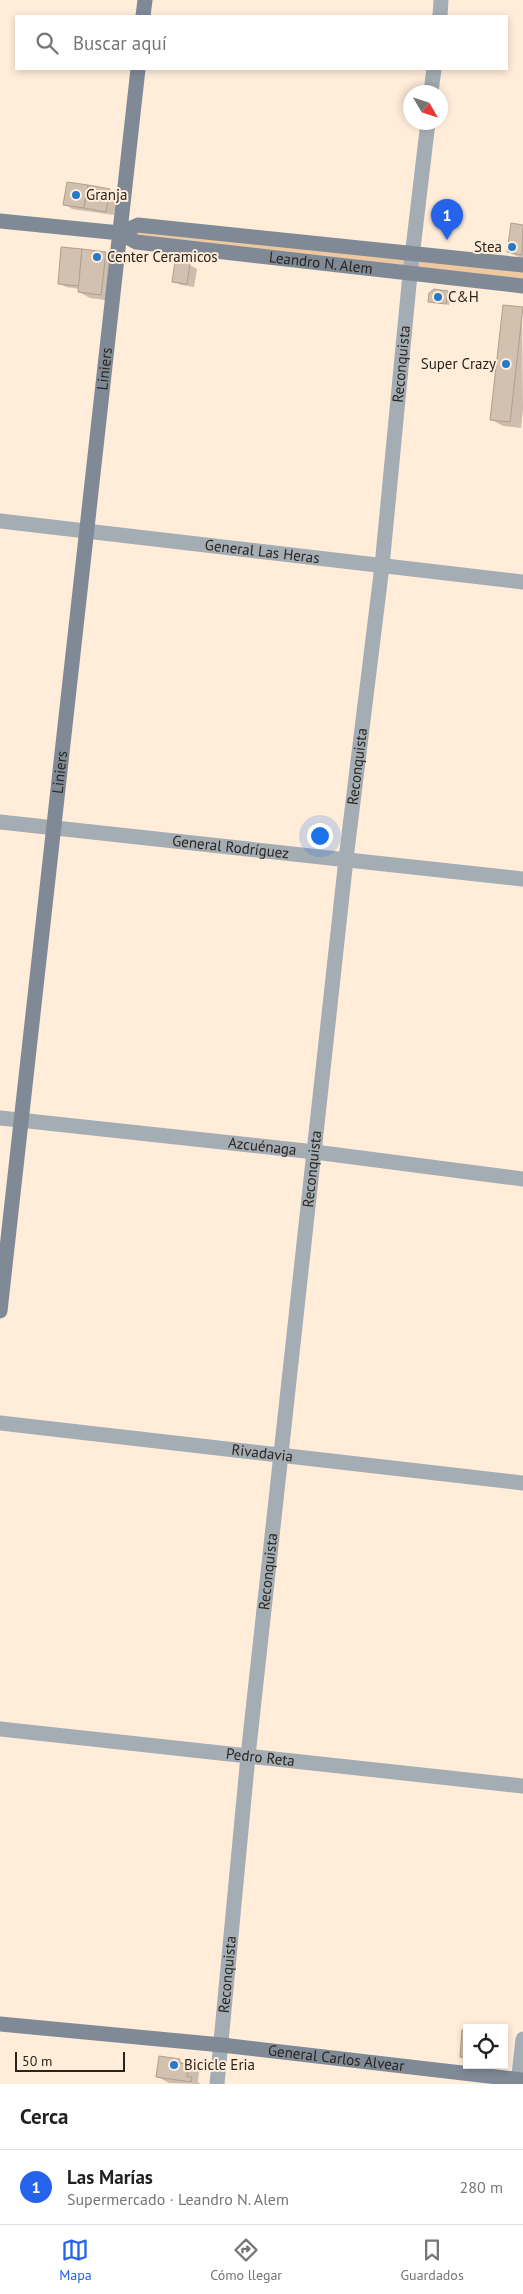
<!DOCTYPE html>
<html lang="es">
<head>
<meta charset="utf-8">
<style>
  :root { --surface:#fff; --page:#f6f6f6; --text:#222; --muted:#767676; --line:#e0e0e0; --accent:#2563eb }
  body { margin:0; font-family:"PT Sans",sans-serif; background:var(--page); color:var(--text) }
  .controls { position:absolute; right:15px; bottom:15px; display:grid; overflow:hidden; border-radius:0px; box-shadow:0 2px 8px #0003 }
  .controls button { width:45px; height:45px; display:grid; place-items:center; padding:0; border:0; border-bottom:1px solid var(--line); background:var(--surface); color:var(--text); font:25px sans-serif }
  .compass { position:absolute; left:403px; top:85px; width:45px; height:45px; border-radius:50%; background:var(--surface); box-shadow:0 2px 8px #0003; rotate:129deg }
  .scale { position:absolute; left:15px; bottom:12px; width:110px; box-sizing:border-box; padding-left:5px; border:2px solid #2a241d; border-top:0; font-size:14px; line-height:18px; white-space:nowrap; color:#2a241d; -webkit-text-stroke:4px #ffedda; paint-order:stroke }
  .you { position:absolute; left:319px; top:835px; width:18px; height:18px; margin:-12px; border:4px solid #fff; border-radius:50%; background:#1a73e8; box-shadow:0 0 0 8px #1a73e833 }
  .badge { display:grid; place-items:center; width:32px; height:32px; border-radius:50%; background:var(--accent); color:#fff; font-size:16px; font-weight:700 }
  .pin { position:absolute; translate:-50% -41px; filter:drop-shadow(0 1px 2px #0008) }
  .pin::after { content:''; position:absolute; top:26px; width:18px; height:15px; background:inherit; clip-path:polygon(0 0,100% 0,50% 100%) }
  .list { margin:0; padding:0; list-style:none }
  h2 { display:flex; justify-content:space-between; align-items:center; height:65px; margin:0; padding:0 20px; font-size:21px }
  h2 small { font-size:16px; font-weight:400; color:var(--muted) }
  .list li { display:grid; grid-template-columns:32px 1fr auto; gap:15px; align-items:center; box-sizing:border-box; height:75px; padding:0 20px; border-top:1px solid var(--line) }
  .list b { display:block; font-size:19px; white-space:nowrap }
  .list p { margin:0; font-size:16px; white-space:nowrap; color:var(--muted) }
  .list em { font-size:16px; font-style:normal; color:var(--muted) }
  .icon { flex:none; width:28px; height:28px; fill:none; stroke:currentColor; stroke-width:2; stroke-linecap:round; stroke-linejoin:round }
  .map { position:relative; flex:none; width:523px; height:2084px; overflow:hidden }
  .search { position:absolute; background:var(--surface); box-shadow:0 2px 8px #0003; left:15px; right:15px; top:15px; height:55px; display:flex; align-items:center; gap:12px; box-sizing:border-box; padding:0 18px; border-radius:0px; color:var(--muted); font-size:19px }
  .sheet { height:140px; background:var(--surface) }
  nav { display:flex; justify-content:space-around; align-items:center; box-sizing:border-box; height:70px; border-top:1px solid var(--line); background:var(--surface); font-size:14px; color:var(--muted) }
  nav a { display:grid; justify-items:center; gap:2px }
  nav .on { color:var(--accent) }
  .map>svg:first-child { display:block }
  .green { fill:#eec99f }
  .shadow { fill:#0003 }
  .building { fill:#d2c1ae; stroke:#af9f8c }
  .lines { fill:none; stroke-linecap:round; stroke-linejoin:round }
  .street { stroke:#a4acb4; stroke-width:15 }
  .secondary { stroke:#7f8a96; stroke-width:15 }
  .poi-dot { fill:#267ac8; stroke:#ffedda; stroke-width:2 }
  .labels { text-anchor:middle; stroke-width:4; stroke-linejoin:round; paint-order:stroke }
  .poi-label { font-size:15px; fill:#2a241d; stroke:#ffedda; text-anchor:start }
  .street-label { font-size:15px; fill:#2a241d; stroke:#ffedda }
</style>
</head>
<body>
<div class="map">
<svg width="523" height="2084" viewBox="0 0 523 2084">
  <rect width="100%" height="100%" fill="#ffedda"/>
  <polygon class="green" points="138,225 523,265 523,286 120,233"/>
  <g class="shadow">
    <polygon points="110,190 117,195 114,215 72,209 65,204"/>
    <polygon points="512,225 523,226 523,259 508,252"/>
    <polygon points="105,253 117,259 112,301 90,298 79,292 79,289 66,287 59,283"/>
    <polygon points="190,265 197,269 194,287 181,285 173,281"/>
    <polygon points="447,292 451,294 449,305 429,301"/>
    <polygon points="522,308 523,409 521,428 503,426 492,420"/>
    <polygon points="180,2061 199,2072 198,2082 201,2084 169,2083 158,2077"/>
  </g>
  <g class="building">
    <polygon points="67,182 88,185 84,208 63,205"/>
    <polygon points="88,185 110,189 106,212 84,208"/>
    <polygon points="511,223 523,225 522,255 507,252"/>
    <polygon points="61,247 82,249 79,286 58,284"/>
    <polygon points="82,249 106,252 101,295 78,292"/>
    <polygon points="175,261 190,263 187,284 172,282"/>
    <polygon points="434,289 448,291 446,304 428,302 429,293"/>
    <polygon points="503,305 523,307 510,422 490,420"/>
    <polygon points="462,2030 467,2030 467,2058 460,2057"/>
    <polygon points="159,2056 180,2059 179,2063 189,2064 187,2077 192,2077 191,2082 156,2077"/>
  </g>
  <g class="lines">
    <g class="street">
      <polyline points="440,16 441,0"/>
      <polyline points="431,92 434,69"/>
      <path id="s1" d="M0 521 523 582"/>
      <path id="s2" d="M0 822 523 879"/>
      <path id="s3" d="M0 1118 315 1152 523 1179"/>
      <path id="s4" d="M0 1423 523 1483"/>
      <path id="s5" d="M0 1729 523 1786"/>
      <path id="s6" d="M217 2084 248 1756 346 859 382 566 410 274 428 122"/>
      <polyline points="518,2084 523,2039"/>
    </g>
    <g class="secondary">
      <polyline points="143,16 145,0"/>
      <path id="s7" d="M0 221 120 233 136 242 523 286"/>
      <polyline points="120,233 138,225 523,265"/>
      <path id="s8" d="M0 1311 138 69"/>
      <path id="s9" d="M0 2024 222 2045 523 2080"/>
    </g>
  </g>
  <g class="poi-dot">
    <circle cx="76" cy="195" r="5"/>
    <circle cx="512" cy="247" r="5"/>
    <circle cx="97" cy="257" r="5"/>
    <circle cx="438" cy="297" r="5"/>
    <circle cx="506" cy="364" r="5"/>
    <circle cx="174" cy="2065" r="5"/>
  </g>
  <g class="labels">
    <g class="poi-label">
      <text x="86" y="200">Granja</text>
      <text x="502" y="252" text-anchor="end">Stea</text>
      <text x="107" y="262">Center Ceramicos</text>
      <text x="448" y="302">C&amp;H</text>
      <text x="496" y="369" text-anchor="end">Super Crazy</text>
      <text x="184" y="2070">Bicicle Eria</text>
    </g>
    <g class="street-label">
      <text dy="5" stroke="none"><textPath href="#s7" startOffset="325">Leandro N. Alem</textPath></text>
      <text dy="5" stroke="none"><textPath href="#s6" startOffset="1730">Reconquista</textPath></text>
      <text dy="5" stroke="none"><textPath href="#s8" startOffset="948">Liniers</textPath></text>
      <text dy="5" stroke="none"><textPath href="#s1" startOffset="264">General Las Heras</textPath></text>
      <text dy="5" stroke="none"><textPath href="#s6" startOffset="1325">Reconquista</textPath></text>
      <text dy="5" stroke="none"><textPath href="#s8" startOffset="542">Liniers</textPath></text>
      <text dy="5" stroke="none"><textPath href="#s2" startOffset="232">General Rodríguez</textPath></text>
      <text dy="5" stroke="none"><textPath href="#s3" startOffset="264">Azcuénaga</textPath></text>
      <text dy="5" stroke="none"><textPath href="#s6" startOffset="920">Reconquista</textPath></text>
      <text dy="5" stroke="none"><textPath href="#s4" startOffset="264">Rivadavia</textPath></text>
      <text dy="5" stroke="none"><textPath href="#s6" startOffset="515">Reconquista</textPath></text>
      <text dy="5" stroke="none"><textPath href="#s5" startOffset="262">Pedro Reta</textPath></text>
      <text dy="5" stroke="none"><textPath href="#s6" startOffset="110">Reconquista</textPath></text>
      <text dy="5" stroke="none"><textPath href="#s9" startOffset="338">General Carlos Alvear</textPath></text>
    </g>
  </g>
</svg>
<div class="controls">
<button><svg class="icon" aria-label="locate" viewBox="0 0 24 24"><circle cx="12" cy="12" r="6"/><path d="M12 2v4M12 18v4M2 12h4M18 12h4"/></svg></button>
</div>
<svg class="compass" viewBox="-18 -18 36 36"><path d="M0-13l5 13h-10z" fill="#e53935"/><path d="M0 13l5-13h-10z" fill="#767676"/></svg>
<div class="scale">50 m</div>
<div class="you"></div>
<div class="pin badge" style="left:447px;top:240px">1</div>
<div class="search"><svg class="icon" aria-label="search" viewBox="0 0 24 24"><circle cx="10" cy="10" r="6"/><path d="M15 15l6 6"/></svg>Buscar aquí</div>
</div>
<section class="sheet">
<h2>Cerca<small></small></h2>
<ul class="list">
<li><span class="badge">1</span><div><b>Las Marías</b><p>Supermercado · Leandro N. Alem</p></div><em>280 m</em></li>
</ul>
</section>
<nav>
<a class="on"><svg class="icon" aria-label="map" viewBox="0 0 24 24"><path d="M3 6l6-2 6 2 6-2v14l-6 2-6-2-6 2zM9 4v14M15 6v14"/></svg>Mapa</a>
<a><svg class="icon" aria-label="directions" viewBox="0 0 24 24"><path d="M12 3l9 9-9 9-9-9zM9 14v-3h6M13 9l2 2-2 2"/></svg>Cómo llegar</a>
<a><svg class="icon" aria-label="saved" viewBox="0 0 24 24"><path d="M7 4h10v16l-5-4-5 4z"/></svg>Guardados</a>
</nav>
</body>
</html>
